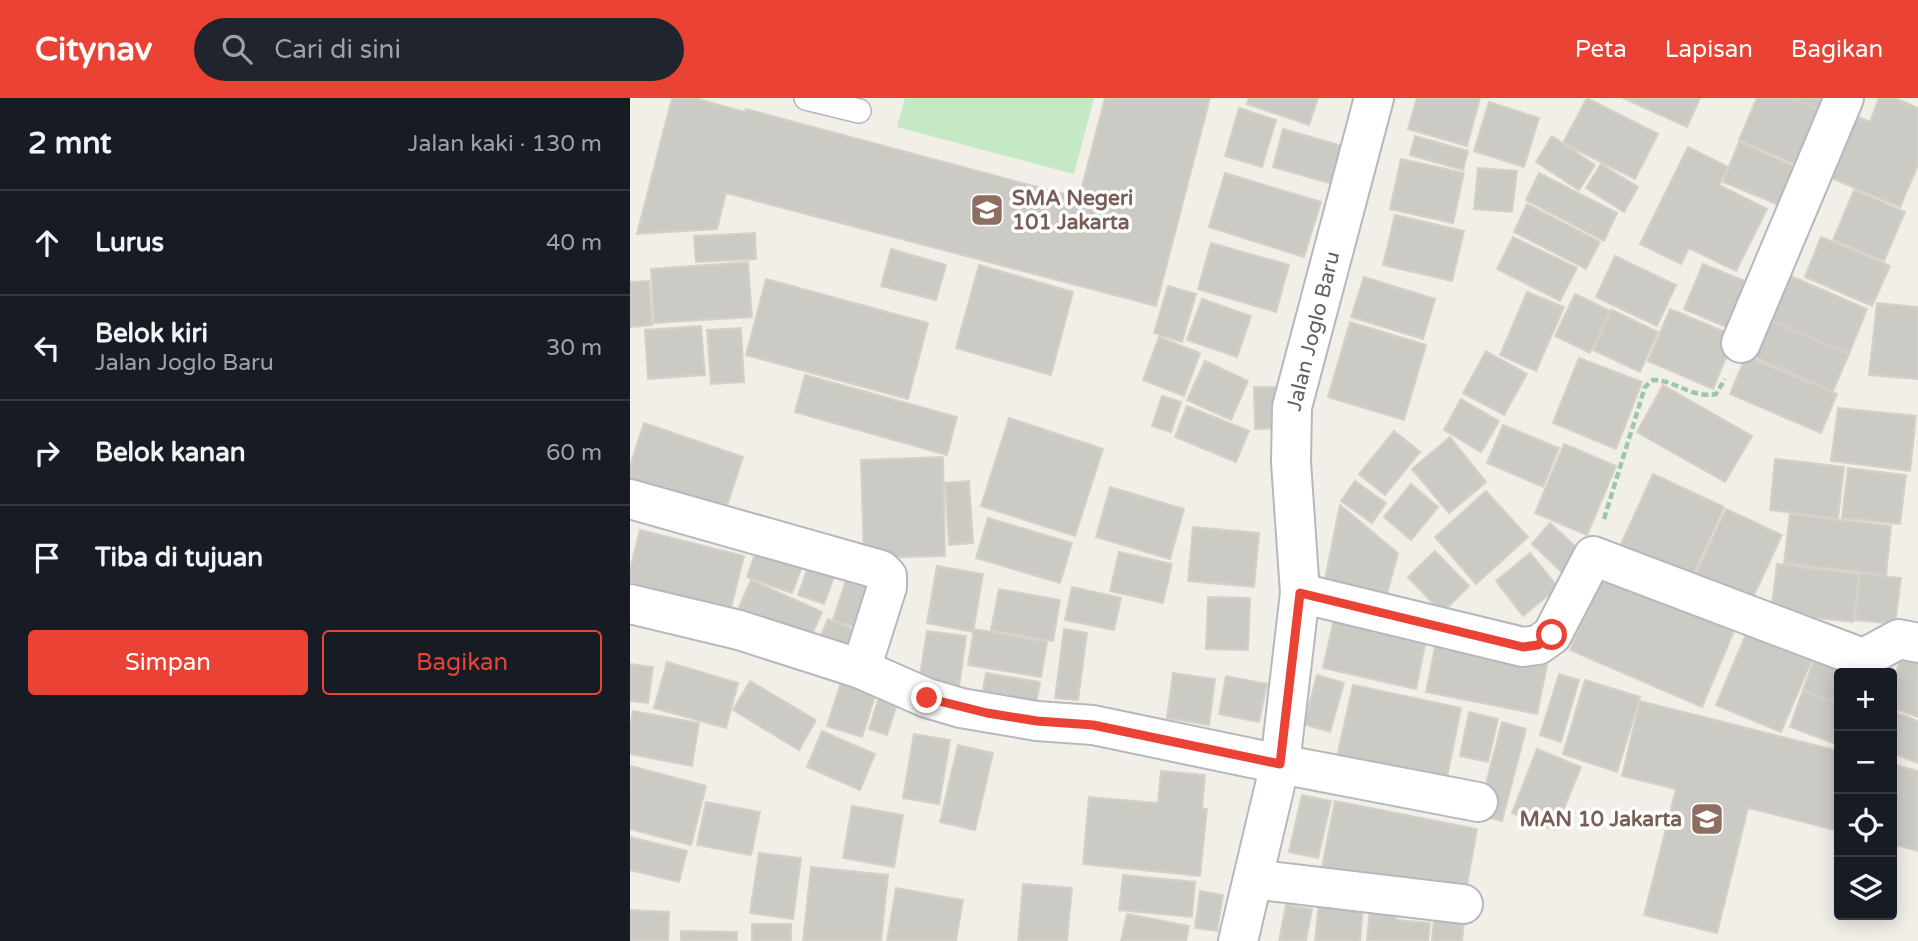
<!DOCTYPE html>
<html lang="id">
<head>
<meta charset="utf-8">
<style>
  :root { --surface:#171b24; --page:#20242c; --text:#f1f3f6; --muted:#9ea1a6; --line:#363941; --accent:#ea4335 }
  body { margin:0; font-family:"Varela Round",sans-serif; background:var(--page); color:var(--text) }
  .controls { position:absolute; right:21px; bottom:21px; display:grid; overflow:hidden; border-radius:7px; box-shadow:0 4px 18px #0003 }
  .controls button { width:63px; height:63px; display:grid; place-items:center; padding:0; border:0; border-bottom:2px solid var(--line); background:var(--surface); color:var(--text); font:35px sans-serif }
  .stop { position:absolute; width:21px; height:21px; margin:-16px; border:5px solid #ea4335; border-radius:50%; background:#fff }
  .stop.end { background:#ea4335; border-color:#fff; box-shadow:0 2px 7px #0008 }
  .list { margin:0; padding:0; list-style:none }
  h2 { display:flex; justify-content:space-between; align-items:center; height:91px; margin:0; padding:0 28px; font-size:30px }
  h2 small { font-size:23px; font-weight:400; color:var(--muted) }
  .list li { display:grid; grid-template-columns:46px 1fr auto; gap:21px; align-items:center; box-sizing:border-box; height:105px; padding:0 28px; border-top:2px solid var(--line) }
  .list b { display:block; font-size:26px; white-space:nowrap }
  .list p { margin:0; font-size:23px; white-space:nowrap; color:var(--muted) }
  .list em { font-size:23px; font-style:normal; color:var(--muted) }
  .actions { display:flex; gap:14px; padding:21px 28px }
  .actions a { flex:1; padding:16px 0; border:2px solid var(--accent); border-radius:7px; text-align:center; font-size:24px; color:var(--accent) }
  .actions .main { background:var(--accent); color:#fff }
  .icon { flex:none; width:38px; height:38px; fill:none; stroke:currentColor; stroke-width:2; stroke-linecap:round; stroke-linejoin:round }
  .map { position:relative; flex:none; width:1288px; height:843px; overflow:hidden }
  header { display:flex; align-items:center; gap:42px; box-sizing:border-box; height:98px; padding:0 35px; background:var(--accent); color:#fff }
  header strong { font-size:33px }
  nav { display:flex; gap:38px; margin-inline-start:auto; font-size:24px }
  .search { width:490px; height:63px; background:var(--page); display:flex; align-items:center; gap:18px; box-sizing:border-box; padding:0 24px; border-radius:38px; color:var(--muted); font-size:26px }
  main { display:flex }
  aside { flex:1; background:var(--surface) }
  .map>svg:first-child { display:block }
  .green { fill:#c5e8c5 }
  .building { fill:#cccac5; stroke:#d6d1c6; stroke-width:2 }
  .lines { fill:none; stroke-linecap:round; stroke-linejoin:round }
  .service-casing { stroke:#b5b8bc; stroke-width:26 }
  .minor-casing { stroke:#b5b8bc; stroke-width:42 }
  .tertiary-casing { stroke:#b5b8bc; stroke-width:42 }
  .path { stroke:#9cc7a9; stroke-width:4.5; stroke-dasharray:7 3.5; stroke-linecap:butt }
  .service { stroke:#fff; stroke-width:23 }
  .minor { stroke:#fff; stroke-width:38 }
  .tertiary { stroke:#fff; stroke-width:38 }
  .route { stroke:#ea4335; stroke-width:9 }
  .labels { text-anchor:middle; stroke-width:7; stroke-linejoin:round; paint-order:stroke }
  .education-label { font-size:21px; font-weight:bold; fill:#785e54; stroke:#fff; text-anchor:start }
  .street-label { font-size:21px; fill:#5f6368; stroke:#fff }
</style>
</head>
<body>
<header>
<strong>Citynav</strong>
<div class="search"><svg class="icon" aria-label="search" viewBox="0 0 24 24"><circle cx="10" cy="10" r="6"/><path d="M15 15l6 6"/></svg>Cari di sini</div>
<nav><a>Peta</a><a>Lapisan</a><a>Bagikan</a></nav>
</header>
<main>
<aside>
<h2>2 mnt<small>Jalan kaki · 130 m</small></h2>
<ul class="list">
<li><svg class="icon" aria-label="ahead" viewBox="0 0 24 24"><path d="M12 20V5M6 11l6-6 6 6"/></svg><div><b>Lurus</b></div><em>40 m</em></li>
<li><svg class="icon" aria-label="left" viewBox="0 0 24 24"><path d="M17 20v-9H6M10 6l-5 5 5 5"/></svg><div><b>Belok kiri</b><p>Jalan Joglo Baru</p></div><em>30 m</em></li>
<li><svg class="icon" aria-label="right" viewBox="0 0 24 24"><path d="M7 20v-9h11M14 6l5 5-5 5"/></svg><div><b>Belok kanan</b></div><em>60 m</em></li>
<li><svg class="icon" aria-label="arrive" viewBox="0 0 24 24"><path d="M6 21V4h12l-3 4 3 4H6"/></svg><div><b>Tiba di tujuan</b></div></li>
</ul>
<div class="actions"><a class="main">Simpan</a><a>Bagikan</a></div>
</aside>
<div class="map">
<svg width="1288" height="843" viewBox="0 0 1288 843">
  <rect width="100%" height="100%" fill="#f1efe8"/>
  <polygon class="green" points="275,0 464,0 444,76 267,29"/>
  <g class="building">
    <polygon points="42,0 64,0 115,14 116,11 449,100 475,0 580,0 526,208 96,95 87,131 7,136"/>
    <polygon points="619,0 688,0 679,27 617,6"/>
    <polygon points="787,0 850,0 837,48 778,31"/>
    <polygon points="957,0 1028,36 1005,81 933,45"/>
    <polygon points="993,0 1070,0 1057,29"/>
    <polygon points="1127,0 1161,0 1200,16 1177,71 1109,42"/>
    <polygon points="1161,0 1207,0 1200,16"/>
    <polygon points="1249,0 1265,0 1288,10 1288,67 1270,109 1194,77 1220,15 1240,24"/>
    <polygon points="859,4 909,20 894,69 844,53"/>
    <polygon points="609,10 646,22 632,69 595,58"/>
    <polygon points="653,31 716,49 706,87 643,69"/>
    <polygon points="785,38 838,53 833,72 780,57"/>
    <polygon points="922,38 965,67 949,92 906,64"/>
    <polygon points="1109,44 1182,76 1166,114 1093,84"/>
    <polygon points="1058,49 1098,69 1089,87 1137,111 1106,173 1059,150 1051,166 1010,146"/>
    <polygon points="771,61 834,75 823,125 760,111"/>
    <polygon points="971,66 1008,89 994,114 956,90"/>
    <polygon points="848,70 887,73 882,114 844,111"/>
    <polygon points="595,75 691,104 674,159 579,129"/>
    <polygon points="909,75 987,115 974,143 896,102"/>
    <polygon points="1224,92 1275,114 1254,163 1203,142"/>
    <polygon points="897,106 970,144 956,171 884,134"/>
    <polygon points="765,117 834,133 822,183 753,167"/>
    <polygon points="125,135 126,161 66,164 64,138"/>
    <polygon points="883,139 947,170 930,203 867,171"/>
    <polygon points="1191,139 1260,168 1242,208 1175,179"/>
    <polygon points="581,145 659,167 646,214 568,191"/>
    <polygon points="261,151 316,167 306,202 251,188"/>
    <polygon points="985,158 1046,187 1027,228 966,199"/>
    <polygon points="118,164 122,219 24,225 21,171"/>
    <polygon points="1073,166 1129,189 1110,235 1054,211"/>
    <polygon points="349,167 443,194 421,277 326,250"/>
    <polygon points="1158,177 1237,211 1219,256 1139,222"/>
    <polygon points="734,179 805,201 793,241 721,219"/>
    <polygon points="136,181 298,225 278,301 116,257"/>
    <polygon points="19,183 22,227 0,229 0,184"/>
    <polygon points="538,188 566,196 552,244 524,235"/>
    <polygon points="897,194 934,209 906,273 870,257"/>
    <polygon points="945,196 980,213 960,255 925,238"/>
    <polygon points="572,201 621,218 607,259 557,242"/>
    <polygon points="1247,205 1288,209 1288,281 1239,277"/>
    <polygon points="1040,211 1105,238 1083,291 1018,263"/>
    <polygon points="982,212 1028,234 1010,274 963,252"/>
    <polygon points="1139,222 1219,256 1203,293 1124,259"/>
    <polygon points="720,224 796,247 774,322 698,299"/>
    <polygon points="71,228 75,277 18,281 15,232"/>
    <polygon points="111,230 114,284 81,286 77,232"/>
    <polygon points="529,239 570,255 554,298 513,282"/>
    <polygon points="856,253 897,276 874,317 833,295"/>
    <polygon points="1116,258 1207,296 1191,335 1100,296"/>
    <polygon points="949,260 1012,284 986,351 923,325"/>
    <polygon points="575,263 618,283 601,322 557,302"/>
    <polygon points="175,277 327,319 317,357 165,314"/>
    <polygon points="1033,287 1122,338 1095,384 1007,334"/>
    <polygon points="624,289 656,289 657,330 625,331"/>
    <polygon points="532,298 551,304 541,334 522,328"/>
    <polygon points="831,301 869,323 851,354 814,332"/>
    <polygon points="557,308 619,333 606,364 545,339"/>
    <polygon points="1208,310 1286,318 1280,373 1201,363"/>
    <polygon points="379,320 473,351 445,438 351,408"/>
    <polygon points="14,325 113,359 94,417 0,385 0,368"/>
    <polygon points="873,327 929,350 913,389 857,365"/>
    <polygon points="764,333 790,354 755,397 729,376"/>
    <polygon points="820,339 856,384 819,415 782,371"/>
    <polygon points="934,346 986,368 957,437 905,415"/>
    <polygon points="313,359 315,458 234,460 231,362"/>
    <polygon points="1145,361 1214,369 1208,420 1140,412"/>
    <polygon points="1218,370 1276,377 1270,426 1212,420"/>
    <polygon points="1023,376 1094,409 1058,488 987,455"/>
    <polygon points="339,383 343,445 319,447 315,385"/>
    <polygon points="725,383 756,405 742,425 711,403"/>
    <polygon points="781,386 808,409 781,442 754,419"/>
    <polygon points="480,389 554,411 540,461 466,439"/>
    <polygon points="856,393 898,439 846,486 805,439"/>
    <polygon points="710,407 768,455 755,503 693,491"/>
    <polygon points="1096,411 1152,437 1119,508 1063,482"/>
    <polygon points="1160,416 1261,428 1256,477 1154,465"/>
    <polygon points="358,420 442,445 430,485 346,460"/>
    <polygon points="920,425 957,459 938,480 902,446"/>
    <polygon points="563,429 629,435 624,489 558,483"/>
    <polygon points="10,432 114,458 97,525 0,501 0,471"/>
    <polygon points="130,442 176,458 162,495 117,479"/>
    <polygon points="805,453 839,488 812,515 778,479"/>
    <polygon points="489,454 542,466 533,505 480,493"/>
    <polygon points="900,455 928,489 893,518 866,483"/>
    <polygon points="182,458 208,468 194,506 168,497"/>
    <polygon points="1147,466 1229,476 1223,524 1141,515"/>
    <polygon points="221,467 254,479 237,533 203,522"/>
    <polygon points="307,468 353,476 343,534 297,525"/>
    <polygon points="1230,475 1271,480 1265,526 1225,522"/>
    <polygon points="972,476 1104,533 1072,609 940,552"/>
    <polygon points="121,482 192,514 176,550 105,518"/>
    <polygon points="442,489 491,500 484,532 435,522"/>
    <polygon points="369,491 430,502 423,543 361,532"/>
    <polygon points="578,499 620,500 618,552 576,551"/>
    <polygon points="198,521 235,536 225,561 187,546"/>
    <polygon points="704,521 796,542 786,591 693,570"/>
    <polygon points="1119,529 1184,557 1151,634 1086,607"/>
    <polygon points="344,531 417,544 411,579 338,567"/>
    <polygon points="434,531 457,535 448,602 425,600"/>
    <polygon points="297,533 336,538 329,589 289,583"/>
    <polygon points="806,544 917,567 907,616 796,594"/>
    <polygon points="1188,552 1250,575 1209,575 1209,606 1173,592"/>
    <polygon points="1271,560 1288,566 1288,619 1262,610 1262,587"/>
    <polygon points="37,564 108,585 96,630 24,610"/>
    <polygon points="0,566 23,569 18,605 0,603"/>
    <polygon points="356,575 410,584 405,612 351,602"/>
    <polygon points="543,575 585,581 579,627 537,620"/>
    <polygon points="929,576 949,582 931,644 910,637"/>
    <polygon points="687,577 714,585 700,634 674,626"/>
    <polygon points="596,578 637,586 629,624 589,616"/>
    <polygon points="955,582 1010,599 987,674 933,656"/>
    <polygon points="120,583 186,622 169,652 103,612"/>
    <polygon points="211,584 246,595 232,639 197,628"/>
    <polygon points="723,587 831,610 816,684 707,659"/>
    <polygon points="1173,592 1209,606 1209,647 1160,629"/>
    <polygon points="249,599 267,606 257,637 239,631"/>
    <polygon points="1010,603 1209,653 1209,733 1118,710 1087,835 1014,817 1046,691 992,678"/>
    <polygon points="3,613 69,625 62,668 0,656 0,629"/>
    <polygon points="1262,613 1288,623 1288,665 1262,655"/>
    <polygon points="839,614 868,621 858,664 830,658"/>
    <polygon points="872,624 896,631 872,723 848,717"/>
    <polygon points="192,633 245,656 230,692 177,669"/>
    <polygon points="284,636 320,642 309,706 273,700"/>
    <polygon points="328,647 363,655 345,732 310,724"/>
    <polygon points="907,651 951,669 925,732 882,715"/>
    <polygon points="1262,666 1288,673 1288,753 1262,746"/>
    <polygon points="1,668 76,688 61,747 0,731"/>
    <polygon points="531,673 575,677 572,710 577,711 570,778 453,766 459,699 528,705"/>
    <polygon points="672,697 701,703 688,760 659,754"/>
    <polygon points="705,703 847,731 834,803 691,774"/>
    <polygon points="76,704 130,714 121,757 67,747"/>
    <polygon points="222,708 273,717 264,769 213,760"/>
    <polygon points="0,739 57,753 49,784 0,772"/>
    <polygon points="129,755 171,760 163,821 120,815"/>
    <polygon points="181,769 258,777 251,843 173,843"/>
    <polygon points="493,777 565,784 562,819 489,812"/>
    <polygon points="393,786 442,790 437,843 388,843"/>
    <polygon points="266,790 333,802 326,843 257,843"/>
    <polygon points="570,793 593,797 587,833 565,830"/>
    <polygon points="689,804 733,809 730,843 685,843"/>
    <polygon points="656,807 682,811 676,843 649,843"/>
    <polygon points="740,810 766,812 766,822 800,825 798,843 737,843"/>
    <polygon points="0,812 39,814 38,843 0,843"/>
    <polygon points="497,816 559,828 556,843 491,843"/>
    <polygon points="804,821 834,823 832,843 802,843"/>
    <rect x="122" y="826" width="39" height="17"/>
    <polygon points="51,833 107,834 107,843 51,843"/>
  </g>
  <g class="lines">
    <defs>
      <polyline id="service" points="176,0 229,13"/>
      <g id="minor">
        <polyline points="1111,245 1214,0"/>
        <polyline points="0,401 251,472 257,478 257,489 231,571"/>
        <polyline points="670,495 893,549 908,547 922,537 963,458 1227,558 1236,559 1269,541 1288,545"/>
        <polyline points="0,506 109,532 231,571 297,600 331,610 407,623 463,627 650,666 848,704"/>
        <polyline points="623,781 833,806"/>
      </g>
      <polyline id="tertiary" points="608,843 650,666 670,495 661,364 662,309 744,0"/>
    </defs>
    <use href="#service" class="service-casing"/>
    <use href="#minor" class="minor-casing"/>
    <use href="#tertiary" class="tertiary-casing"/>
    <path class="path" d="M974 421 1015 289 1023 282C1045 282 1063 301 1086 296L1095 281"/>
    <use href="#service" class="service"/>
    <use href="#minor" class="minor"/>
    <use href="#tertiary" class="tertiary"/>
  </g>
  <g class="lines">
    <polyline class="route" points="297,600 357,615 407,623 463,627 650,666 670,495 893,549 908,547 922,537"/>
  </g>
  <defs>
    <symbol id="school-square" viewBox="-11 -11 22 22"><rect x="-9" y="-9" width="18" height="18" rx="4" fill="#8d6e63" stroke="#fff"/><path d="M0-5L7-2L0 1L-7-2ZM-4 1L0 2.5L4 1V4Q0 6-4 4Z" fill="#fff"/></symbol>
  </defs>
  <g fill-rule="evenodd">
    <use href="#school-square" x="338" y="93" width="38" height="38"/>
    <use href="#school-square" x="1058" y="702" width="38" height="38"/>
  </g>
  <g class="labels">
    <g class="education-label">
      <text x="382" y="107">SMA Negeri<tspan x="382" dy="24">101 Jakarta</tspan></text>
      <text x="1052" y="728" text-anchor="end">MAN 10 Jakarta</text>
    </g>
    <g class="street-label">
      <text transform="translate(683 233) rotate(-76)" y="7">Jalan Joglo Baru</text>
    </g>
  </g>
</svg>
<div class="controls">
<button>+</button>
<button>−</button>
<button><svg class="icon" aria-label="locate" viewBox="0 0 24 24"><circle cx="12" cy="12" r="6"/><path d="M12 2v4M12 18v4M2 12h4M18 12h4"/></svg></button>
<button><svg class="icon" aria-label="layers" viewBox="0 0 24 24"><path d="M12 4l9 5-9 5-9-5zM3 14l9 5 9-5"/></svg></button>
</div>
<div class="stop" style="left:922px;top:537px"></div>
<div class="stop end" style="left:297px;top:600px"></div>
</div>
</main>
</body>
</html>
